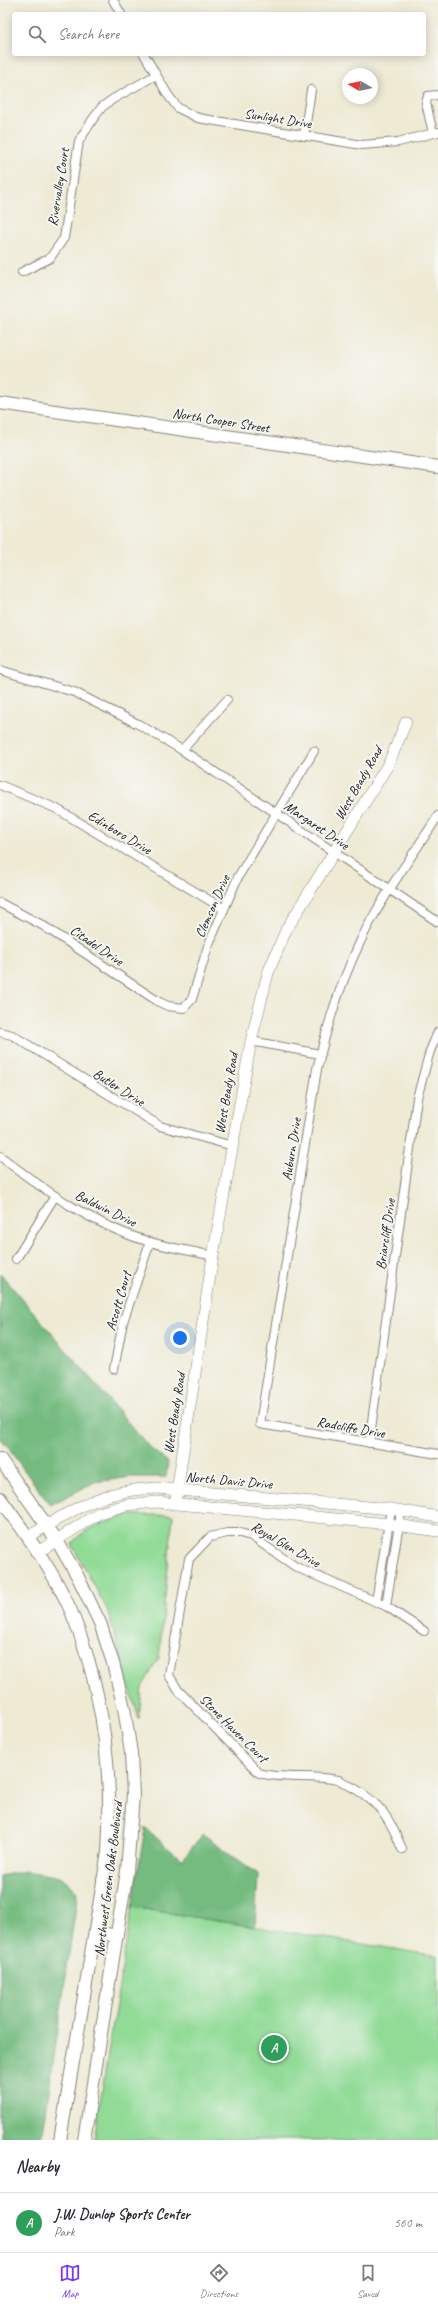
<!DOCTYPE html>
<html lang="en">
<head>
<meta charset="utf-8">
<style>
  :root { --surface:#fff; --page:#f7f7f7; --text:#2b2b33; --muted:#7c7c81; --line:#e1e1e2; --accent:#7c3aed }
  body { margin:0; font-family:Caveat,sans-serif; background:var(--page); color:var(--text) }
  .compass { position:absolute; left:342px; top:68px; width:36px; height:36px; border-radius:50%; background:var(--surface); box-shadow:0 2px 10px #0003; rotate:279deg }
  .you { position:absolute; left:180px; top:1338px; width:14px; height:14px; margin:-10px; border:3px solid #fff; border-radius:50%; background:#1a73e8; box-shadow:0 0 0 6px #1a73e833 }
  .badge { display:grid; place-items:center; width:26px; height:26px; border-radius:50%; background:var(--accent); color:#fff; font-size:13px; font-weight:700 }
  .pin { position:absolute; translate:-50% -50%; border:2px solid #fff; box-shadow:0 1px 4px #0006 }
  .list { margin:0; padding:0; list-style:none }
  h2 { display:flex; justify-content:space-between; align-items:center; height:52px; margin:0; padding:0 16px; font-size:17px }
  h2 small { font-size:13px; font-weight:400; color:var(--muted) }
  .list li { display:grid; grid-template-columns:26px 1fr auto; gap:12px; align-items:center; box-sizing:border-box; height:60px; padding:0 16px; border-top:1px solid var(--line) }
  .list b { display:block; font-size:15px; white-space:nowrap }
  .list p { margin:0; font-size:13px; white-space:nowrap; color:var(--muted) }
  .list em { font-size:13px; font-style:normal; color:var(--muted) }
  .icon { flex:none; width:22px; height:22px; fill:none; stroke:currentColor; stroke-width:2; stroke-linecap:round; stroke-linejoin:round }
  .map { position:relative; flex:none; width:438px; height:2140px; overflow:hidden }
  .search { position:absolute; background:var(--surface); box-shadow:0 2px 10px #0003; left:12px; right:12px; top:12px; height:44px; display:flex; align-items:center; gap:10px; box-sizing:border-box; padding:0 14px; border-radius:4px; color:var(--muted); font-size:15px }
  .sheet { height:112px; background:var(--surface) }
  nav { display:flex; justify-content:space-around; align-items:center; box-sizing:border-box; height:56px; border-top:1px solid var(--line); background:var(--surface); font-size:11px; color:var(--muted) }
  nav a { display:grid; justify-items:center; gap:2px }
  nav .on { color:var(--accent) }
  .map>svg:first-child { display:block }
  .green { fill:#91db97; stroke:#567c5a }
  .forest { fill:#74bb80; stroke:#486c4e }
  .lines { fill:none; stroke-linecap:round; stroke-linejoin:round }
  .minor-casing { stroke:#858378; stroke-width:10 }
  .tertiary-casing { stroke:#858378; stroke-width:12 }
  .secondary-casing { stroke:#858378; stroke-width:14 }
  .minor { stroke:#fff; stroke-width:8 }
  .tertiary { stroke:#fff; stroke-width:11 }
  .secondary { stroke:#fff; stroke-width:12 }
  .labels { text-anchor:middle; stroke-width:4; stroke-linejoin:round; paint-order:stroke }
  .street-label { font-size:14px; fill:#1c1c1c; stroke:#f6f6f2 }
</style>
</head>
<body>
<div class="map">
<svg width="438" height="2140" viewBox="0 0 438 2140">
  <rect width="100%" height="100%" fill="#f6f6f2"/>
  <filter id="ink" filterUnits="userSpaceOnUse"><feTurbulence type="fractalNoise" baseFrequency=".025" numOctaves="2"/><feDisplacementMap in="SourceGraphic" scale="8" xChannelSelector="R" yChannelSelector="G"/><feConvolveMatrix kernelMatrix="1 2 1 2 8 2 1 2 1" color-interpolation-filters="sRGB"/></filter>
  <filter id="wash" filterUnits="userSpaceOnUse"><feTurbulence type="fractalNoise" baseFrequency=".012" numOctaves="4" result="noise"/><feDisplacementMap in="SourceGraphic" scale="16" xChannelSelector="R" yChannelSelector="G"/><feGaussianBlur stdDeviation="0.9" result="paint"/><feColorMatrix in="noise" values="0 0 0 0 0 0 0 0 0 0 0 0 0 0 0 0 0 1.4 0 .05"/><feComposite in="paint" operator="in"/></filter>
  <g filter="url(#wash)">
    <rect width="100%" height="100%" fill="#eeead4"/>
    <g class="green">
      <path d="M129 1515H173L159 1658 142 1687 139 1719 107 1609 72 1545C78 1529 113 1520 129 1515Z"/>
      <polygon points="132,1907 438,1956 438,2140 94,2140"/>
    </g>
    <g class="forest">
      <polygon points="0,1273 150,1448 168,1462 166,1477 131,1477 95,1482 50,1505 0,1437"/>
      <polygon points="145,1828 182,1860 203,1834 258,1874 255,1927 132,1907"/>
      <polygon points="26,1871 62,1877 78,1892 42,2140 0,2140 0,1876"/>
    </g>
  </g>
  <g filter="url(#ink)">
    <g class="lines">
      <defs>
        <g id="minor">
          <polyline points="113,0 121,14"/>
          <polyline points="144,54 168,95 178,108 198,118 362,145 398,142 438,132"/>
          <polyline points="433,133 426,103 428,96 438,95"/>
          <polyline points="304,136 311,90"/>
          <polyline points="22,272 50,258 64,238 79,141 93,119 102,107 113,99 156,75"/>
          <polyline points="0,670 74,692 138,724 182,750 438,922"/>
          <polyline points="182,750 227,700"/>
          <polyline points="0,785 55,808 224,909"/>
          <path d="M438 816C413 855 381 898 361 940 341 982 327 1024 317 1069L260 1424 438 1454"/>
          <polyline points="0,903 42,925 159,1002 168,1006 184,1008 192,999 208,946 238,877 314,751"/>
          <polyline points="0,1032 12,1035 160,1126 233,1146"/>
          <polyline points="251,1041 320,1054"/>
          <path d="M0 1156C45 1191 95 1226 150 1242 171 1248 192 1251 213 1256"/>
          <polyline points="16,1259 55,1196"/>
          <polyline points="114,1369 123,1322 150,1242"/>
          <polyline points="369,1443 417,1098 430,1051 438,1032"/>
          <polyline points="376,1602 391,1509"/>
          <polyline points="386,1606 401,1511"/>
          <path d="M402 1849C390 1819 382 1805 354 1788 349 1786 343 1781 338 1780 312 1774 284 1780 259 1773L178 1690 169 1675 189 1559 210 1537 227 1533H240L251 1536 296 1567 386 1606 424 1631"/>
        </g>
        <g id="tertiary">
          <polyline points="175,1504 213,1256 251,1041 268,973 286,930 389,763 406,722"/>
          <path d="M28 1537C58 1519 87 1499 122 1492 133 1489 145 1489 156 1488L391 1509 438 1517"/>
          <polyline points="38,1552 99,1513 126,1505 157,1502 389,1524 438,1531"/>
        </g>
        <g id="secondary">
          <polyline points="0,403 438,467"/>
          <polyline points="0,1459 56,1539 78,1577 100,1623 113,1663 124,1708 131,1753 133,1795 127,1871 84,2140"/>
          <path d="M0 1498C26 1534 53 1570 71 1611 103 1688 113 1769 108 1852L60 2140"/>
          <polyline points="95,1932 117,1936"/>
        </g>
      </defs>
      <use href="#minor" class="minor-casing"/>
      <use href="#tertiary" class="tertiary-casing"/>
      <use href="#secondary" class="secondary-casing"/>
      <use href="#minor" class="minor"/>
      <use href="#tertiary" class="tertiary"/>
      <use href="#secondary" class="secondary"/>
    </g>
  </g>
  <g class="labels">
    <g class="street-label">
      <text transform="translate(278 118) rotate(9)" y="5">Sunlight Drive</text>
      <text transform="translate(58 187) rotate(-81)" y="5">Rivervalley Court</text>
      <text transform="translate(221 420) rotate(9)" y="5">North Cooper Street</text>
      <text transform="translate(358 783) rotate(-60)" y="5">West Beady Road</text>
      <text transform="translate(317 825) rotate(34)" y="5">Margaret Drive</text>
      <text transform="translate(120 832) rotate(31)" y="5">Edinboro Drive</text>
      <text transform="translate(212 906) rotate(-66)" y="5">Clemson Drive</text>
      <text transform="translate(97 945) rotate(34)" y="5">Citadel Drive</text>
      <text transform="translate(119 1087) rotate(32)" y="5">Butler Drive</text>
      <text transform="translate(226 1093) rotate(-80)" y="5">West Beady Road</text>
      <text transform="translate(291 1149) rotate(-81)" y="5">Auburn Drive</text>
      <text transform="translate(106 1208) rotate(26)" y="5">Baldwin Drive</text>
      <text transform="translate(385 1234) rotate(-82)" y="5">Briarcliff Drive</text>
      <text transform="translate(118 1301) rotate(-74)" y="5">Ascott Court</text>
      <text transform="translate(174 1413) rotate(-81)" y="5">West Beady Road</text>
      <text transform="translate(351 1427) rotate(10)" y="5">Radcliffe Drive</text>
      <text transform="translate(229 1480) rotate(5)" y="5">North Davis Drive</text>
      <text transform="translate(286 1544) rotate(30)" y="5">Royal Glen Drive</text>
      <text transform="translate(234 1728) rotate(45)" y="5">Stone Haven Court</text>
      <text transform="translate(108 1879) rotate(-83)" y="5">Northwest Green Oaks Boulevard</text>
    </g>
  </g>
</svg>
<svg class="compass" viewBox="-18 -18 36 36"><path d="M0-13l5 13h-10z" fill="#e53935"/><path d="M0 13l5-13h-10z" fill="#7c7c81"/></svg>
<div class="you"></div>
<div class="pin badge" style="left:274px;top:2048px;background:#2e9e5b">A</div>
<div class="search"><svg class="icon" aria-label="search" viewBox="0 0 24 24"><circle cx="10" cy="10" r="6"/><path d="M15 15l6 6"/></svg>Search here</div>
</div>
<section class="sheet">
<h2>Nearby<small></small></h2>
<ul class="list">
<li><span class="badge" style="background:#2e9e5b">A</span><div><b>J.W. Dunlop Sports Center</b><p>Park</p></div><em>560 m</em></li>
</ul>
</section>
<nav>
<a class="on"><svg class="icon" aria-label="map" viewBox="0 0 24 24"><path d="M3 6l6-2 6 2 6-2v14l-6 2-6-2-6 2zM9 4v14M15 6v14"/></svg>Map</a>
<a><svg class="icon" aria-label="directions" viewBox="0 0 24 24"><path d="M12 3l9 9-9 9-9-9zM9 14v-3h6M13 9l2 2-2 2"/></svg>Directions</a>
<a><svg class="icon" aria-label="saved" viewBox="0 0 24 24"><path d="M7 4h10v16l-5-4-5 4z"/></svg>Saved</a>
</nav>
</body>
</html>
